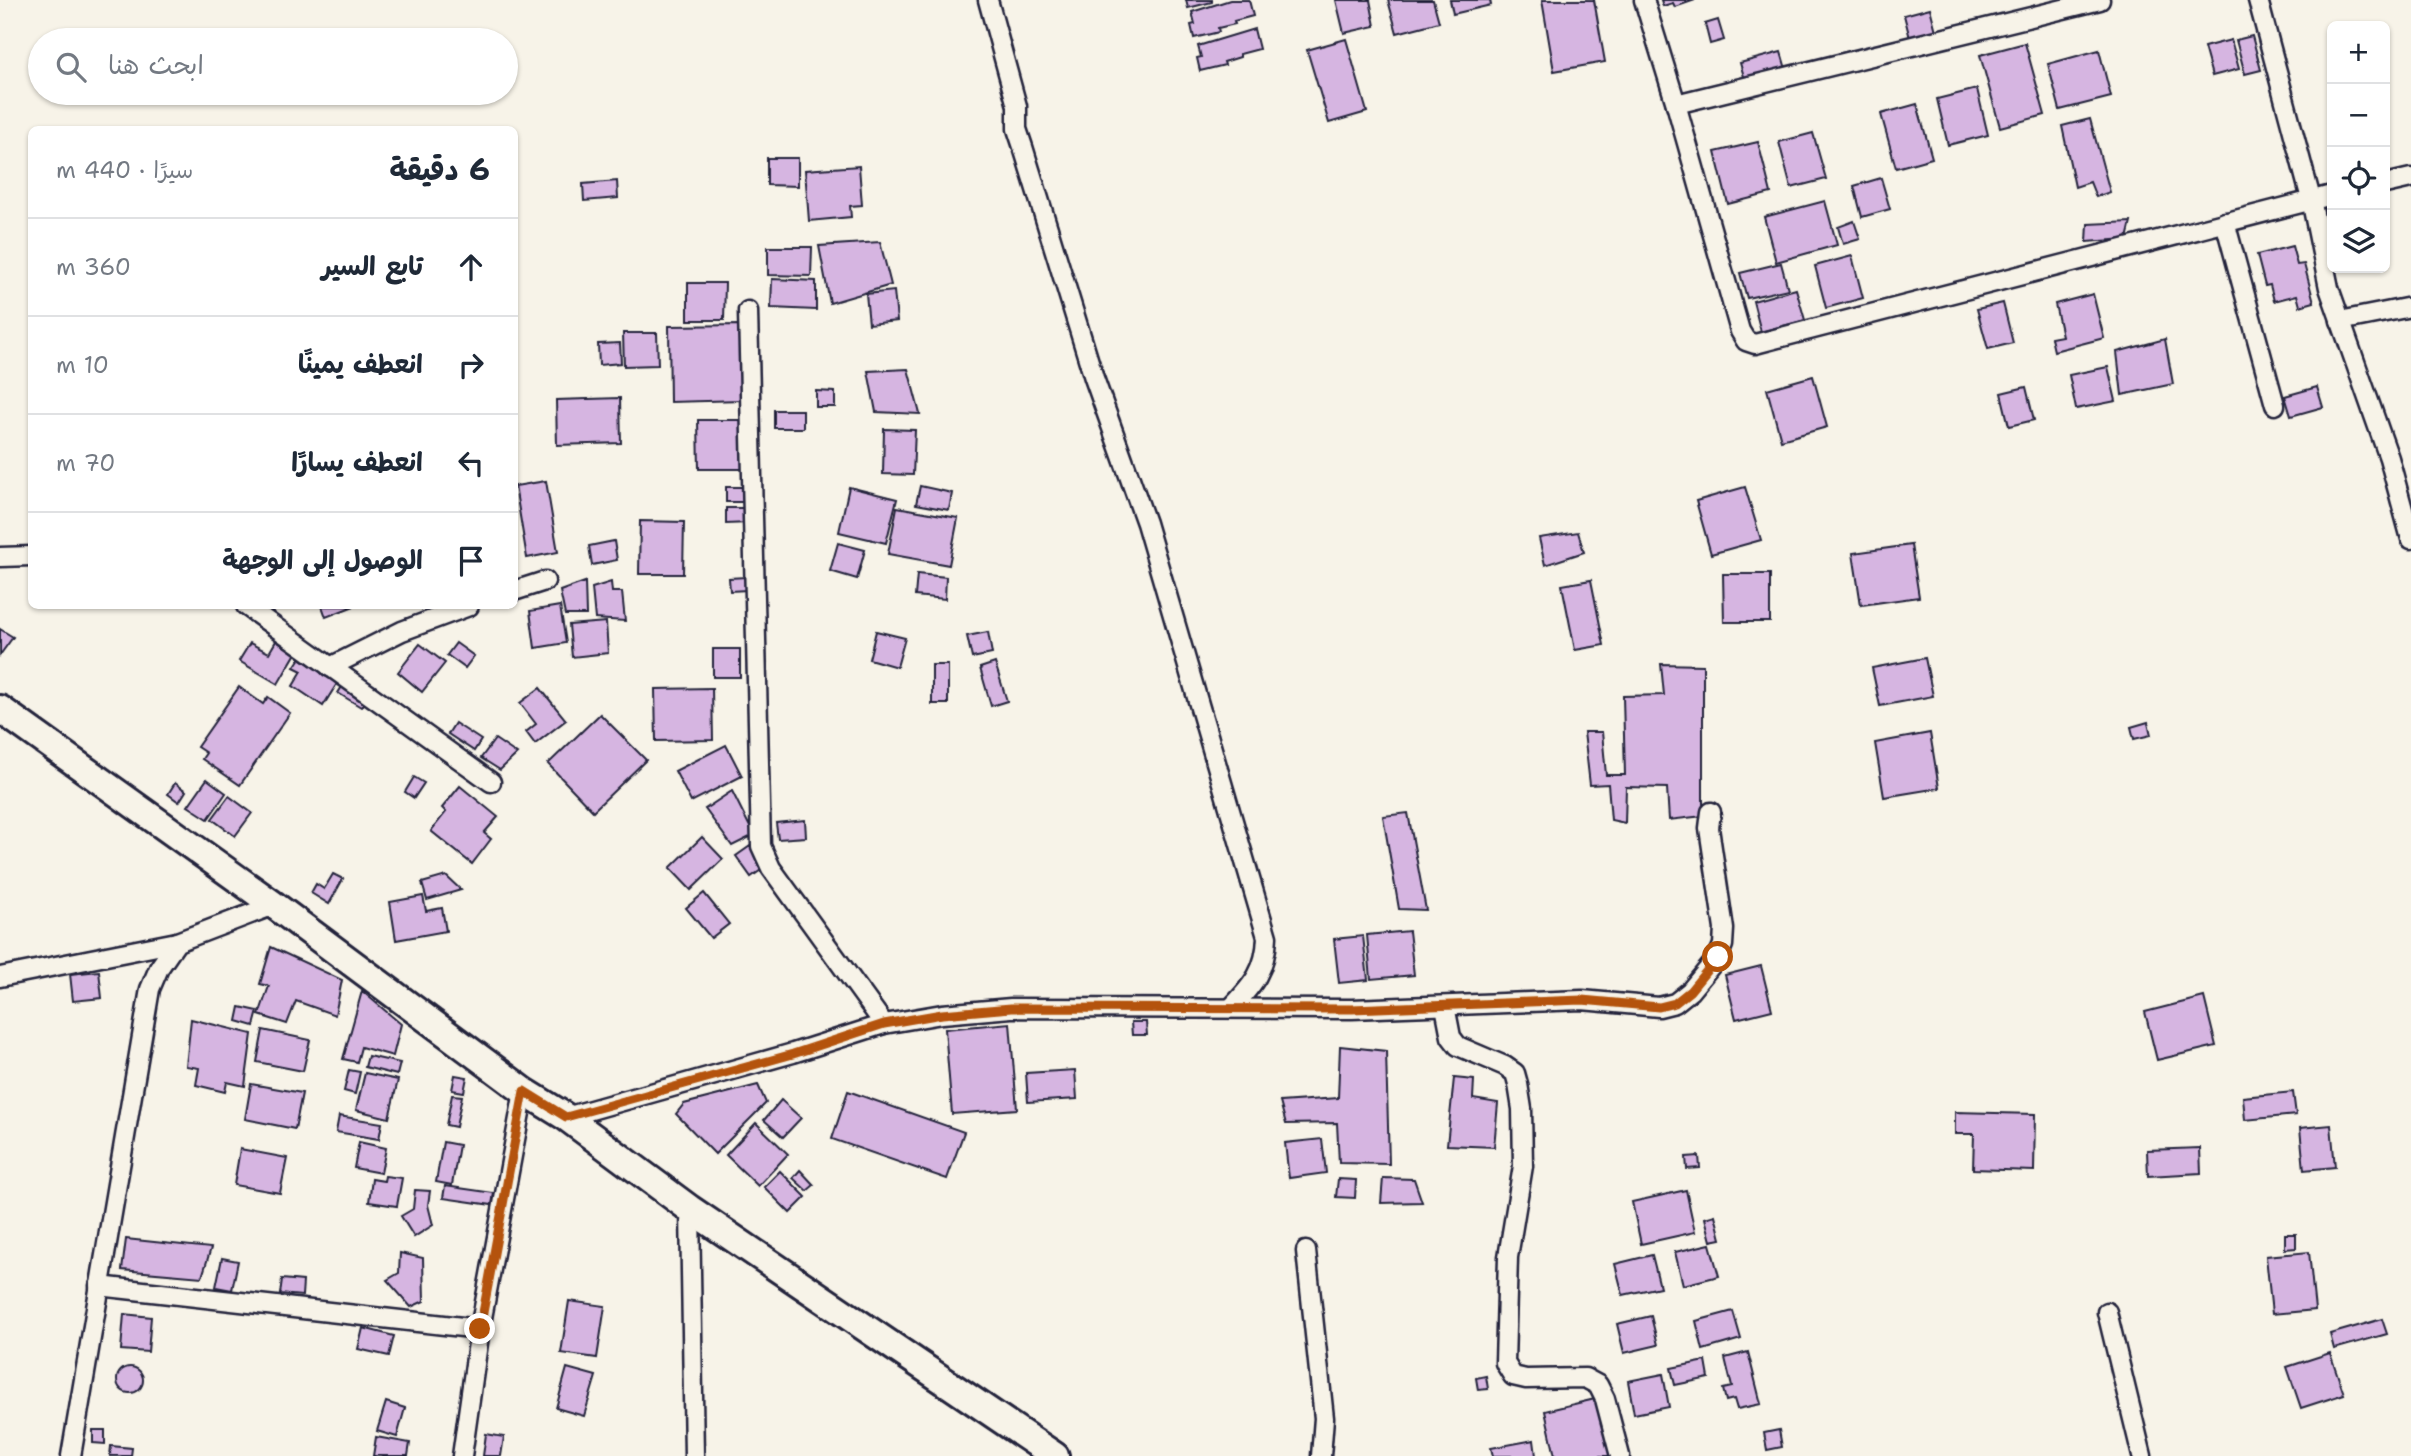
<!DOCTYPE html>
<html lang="ar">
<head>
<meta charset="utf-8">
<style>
  :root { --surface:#fff; --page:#f6f6f7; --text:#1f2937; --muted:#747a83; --line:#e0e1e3 }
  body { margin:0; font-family:"Shantell Sans","Playpen Sans Arabic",sans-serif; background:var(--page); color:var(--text); direction:rtl }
  .controls { position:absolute; right:21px; top:21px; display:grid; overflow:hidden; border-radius:10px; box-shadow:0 2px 5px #0004 }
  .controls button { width:63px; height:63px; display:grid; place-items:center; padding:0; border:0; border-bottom:2px solid var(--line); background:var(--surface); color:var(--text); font:35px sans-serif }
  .stop { position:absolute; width:21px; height:21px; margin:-16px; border:5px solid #b45309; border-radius:50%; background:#fff }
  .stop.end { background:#b45309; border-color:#fff; box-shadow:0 2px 7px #0008 }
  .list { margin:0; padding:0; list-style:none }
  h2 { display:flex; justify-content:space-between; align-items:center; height:91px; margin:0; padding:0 28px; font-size:30px }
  h2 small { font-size:23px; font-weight:400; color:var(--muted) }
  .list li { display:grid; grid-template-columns:46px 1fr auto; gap:21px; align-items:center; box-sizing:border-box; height:98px; padding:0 28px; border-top:2px solid var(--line) }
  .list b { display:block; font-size:26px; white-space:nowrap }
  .list em { font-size:23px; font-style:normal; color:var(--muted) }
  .icon { flex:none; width:38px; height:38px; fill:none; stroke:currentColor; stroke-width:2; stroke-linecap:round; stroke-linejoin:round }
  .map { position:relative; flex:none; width:2411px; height:1456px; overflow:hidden; direction:ltr }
  .search { position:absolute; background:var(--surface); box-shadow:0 2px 5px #0004; left:28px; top:28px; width:490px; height:77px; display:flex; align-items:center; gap:18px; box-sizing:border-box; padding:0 24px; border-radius:38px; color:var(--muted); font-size:26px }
  .panel { position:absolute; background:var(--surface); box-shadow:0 2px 5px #0004; left:28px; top:126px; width:490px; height:483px; border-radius:10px; direction:rtl }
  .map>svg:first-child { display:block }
  .building { fill:#d6b5e1; stroke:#22223b; stroke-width:2 }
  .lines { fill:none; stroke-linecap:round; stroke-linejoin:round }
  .street-casing { stroke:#22223b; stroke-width:23 }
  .secondary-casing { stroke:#22223b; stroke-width:32 }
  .street { stroke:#f7f3e8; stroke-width:18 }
  .secondary { stroke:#f7f3e8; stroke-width:26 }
  .route { stroke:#b45309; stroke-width:9 }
</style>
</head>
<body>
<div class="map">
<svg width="2411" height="1456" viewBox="0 0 2411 1456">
  <rect width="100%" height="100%" fill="#f7f3e8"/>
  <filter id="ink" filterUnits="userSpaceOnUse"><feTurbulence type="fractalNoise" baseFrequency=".0143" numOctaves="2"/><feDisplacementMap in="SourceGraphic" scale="14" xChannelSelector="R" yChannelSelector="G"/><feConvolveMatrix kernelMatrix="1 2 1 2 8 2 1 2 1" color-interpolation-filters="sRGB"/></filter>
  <g filter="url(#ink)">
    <g class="building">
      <polygon points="1186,0 1212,0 1212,2 1188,8"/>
      <polygon points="1230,0 1249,0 1253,16 1234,21 1235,24 1218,28 1219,32 1194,38 1191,25 1195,24 1192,12"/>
      <polygon points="1336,0 1370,0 1375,26 1344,33"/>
      <polygon points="1388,0 1433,0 1439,22 1397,33"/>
      <polygon points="1450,0 1490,0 1491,5 1453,14"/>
      <polygon points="1542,0 1594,0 1605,62 1554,71"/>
      <polygon points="1661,0 1695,0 1675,7 1673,3 1663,6"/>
      <polygon points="1930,8 1937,35 1911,42 1904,15"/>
      <polygon points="1718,20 1724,40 1710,44 1705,24"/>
      <polygon points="1254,29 1259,49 1240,54 1240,57 1224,62 1225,65 1200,71 1197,58 1201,57 1198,46"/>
      <polygon points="2252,36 2261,70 2245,74 2236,40"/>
      <polygon points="1346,39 1367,112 1329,123 1307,50"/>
      <polygon points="2231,40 2239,69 2212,76 2204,47"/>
      <polygon points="2025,43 2045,115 2000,127 1980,55"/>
      <polygon points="2099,50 2111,97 2060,110 2048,64"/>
      <polygon points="1781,52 1786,69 1745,80 1740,63"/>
      <polygon points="1977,89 1988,135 1948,145 1937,99"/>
      <polygon points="1917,104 1932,158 1896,168 1881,114"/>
      <polygon points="2090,119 2110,192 2096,197 2090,182 2075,187 2062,126"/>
      <polygon points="1813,133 1826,179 1791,188 1779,142"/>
      <polygon points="1758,142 1771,193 1728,204 1715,152"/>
      <polygon points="767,158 798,158 798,186 767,185"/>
      <polygon points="859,166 862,205 850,206 851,217 809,221 805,170"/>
      <polygon points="1881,178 1890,209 1862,217 1854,186"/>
      <polygon points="617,181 618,198 584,201 583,184"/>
      <polygon points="1825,201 1837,245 1776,262 1764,217"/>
      <polygon points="1854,221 1860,239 1843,244 1838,227"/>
      <polygon points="2131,222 2127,239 2087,242 2088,224"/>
      <polygon points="880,242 891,285 830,303 819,246"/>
      <polygon points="2292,246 2297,265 2304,264 2314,302 2300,306 2297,295 2274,301 2270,285 2265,286 2257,255"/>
      <polygon points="768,247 812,247 811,276 768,275"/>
      <polygon points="1852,256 1863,298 1826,308 1815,266"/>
      <polygon points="1781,263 1788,289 1747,298 1740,273"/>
      <polygon points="772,279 816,281 816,310 771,308"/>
      <polygon points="688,283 725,283 724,320 688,320"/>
      <polygon points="1796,289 1805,320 1761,332 1753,301"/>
      <polygon points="894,291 897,321 869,324 866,294"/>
      <polygon points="2093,294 2104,338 2054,351 2051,338 2062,336 2055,304"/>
      <polygon points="2003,303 2013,343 1988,349 1977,309"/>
      <polygon points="741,325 742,400 670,402 669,326"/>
      <polygon points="623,333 657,333 658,365 624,366"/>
      <polygon points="2165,339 2173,384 2122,395 2117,352"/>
      <polygon points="620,343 621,363 599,365 598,344"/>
      <polygon points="2108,367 2116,401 2076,409 2069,375"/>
      <polygon points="908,369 920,414 876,412 868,371"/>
      <polygon points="1813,376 1827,427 1781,440 1767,389"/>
      <polygon points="2026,387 2034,420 2009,426 2001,393"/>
      <polygon points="2317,387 2323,407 2291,416 2285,396"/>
      <polygon points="816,391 835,392 835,407 816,407"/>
      <polygon points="620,398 621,443 557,445 556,400"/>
      <rect x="774" y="410" width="29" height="18"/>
      <polygon points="698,420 743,420 744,469 699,469"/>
      <polygon points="884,429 915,430 913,475 883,474"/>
      <polygon points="546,481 558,552 527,558 515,486"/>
      <polygon points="920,486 952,493 949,510 916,504"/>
      <polygon points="726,487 746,487 745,502 726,502"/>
      <polygon points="849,487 897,499 886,543 839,532"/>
      <polygon points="1745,487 1761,540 1711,554 1696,501"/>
      <polygon points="897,507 958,518 949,565 888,554"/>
      <polygon points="726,508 749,508 749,523 726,524"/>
      <polygon points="640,521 684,522 683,574 639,574"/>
      <polygon points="1578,532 1584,552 1545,565 1539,538"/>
      <polygon points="614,541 617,560 592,565 589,546"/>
      <polygon points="838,543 865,550 857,579 830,571"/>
      <polygon points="1911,545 1919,597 1861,605 1853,553"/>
      <polygon points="917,574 946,577 945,599 915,596"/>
      <polygon points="1723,574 1770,574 1770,622 1724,622"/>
      <polygon points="746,577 747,590 730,591 729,578"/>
      <polygon points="1591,580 1604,645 1575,650 1562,585"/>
      <polygon points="585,582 586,615 565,615 560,591"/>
      <polygon points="611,582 612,592 622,592 625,621 595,619 592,588"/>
      <polygon points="322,606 354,606 326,617"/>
      <polygon points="560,606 566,643 535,648 530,611"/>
      <polygon points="606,622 608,653 572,657 569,625"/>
      <polygon points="0,629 13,637 0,655"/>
      <polygon points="876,631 905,638 897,667 869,659"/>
      <polygon points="988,632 992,654 972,658 967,636"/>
      <polygon points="276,641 296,653 278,684 239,661 250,643 269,653"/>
      <polygon points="456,643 474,656 465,668 447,655"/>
      <polygon points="420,644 445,663 422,692 398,672"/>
      <rect x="713" y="649" width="27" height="28"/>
      <polygon points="300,658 338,682 323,706 293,686 302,671 294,667"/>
      <polygon points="1925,658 1933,696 1880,706 1872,668"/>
      <polygon points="995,663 1007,701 991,706 980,668"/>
      <polygon points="1661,664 1703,665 1703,816 1669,820 1667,788 1626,787 1625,823 1611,820 1608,784 1590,785 1584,732 1602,732 1606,775 1625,775 1623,696 1664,695"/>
      <rect x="932" y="665" width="16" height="39"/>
      <polygon points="343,685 366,699 361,707 338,693"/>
      <polygon points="239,687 263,704 268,697 290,713 240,785 202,759 206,753 197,747"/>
      <polygon points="540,688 566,720 535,744 526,732 536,724 520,703"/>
      <polygon points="712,688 713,740 656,741 655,689"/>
      <polygon points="600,714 646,760 593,811 548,764"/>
      <polygon points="2148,722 2151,735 2134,739 2131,727"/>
      <polygon points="455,723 481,740 474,751 448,734"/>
      <polygon points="1930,733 1939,788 1884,797 1875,743"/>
      <polygon points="495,739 517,754 500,770 481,758"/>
      <polygon points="726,745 742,776 691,802 675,771"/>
      <polygon points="414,777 424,783 414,798 405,792"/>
      <polygon points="207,779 226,793 208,819 188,806"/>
      <polygon points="175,783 186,791 179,802 168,794"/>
      <polygon points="460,786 498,817 484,833 491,839 472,864 431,831 446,812 442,808"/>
      <polygon points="732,791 754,835 732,846 705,809"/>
      <polygon points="229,796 252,813 235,836 212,819"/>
      <polygon points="1408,813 1426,910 1399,909 1383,816"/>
      <polygon points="805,820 806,837 778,839 776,823"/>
      <polygon points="702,837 723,859 691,890 670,868"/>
      <polygon points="753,844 764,868 751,877 736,856"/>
      <polygon points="333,874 343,879 329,904 311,893 316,884 324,889"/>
      <polygon points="446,876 461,890 427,900 422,883"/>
      <polygon points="704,893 729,924 711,938 686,908"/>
      <polygon points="423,896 426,911 442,908 446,931 396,940 390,902"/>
      <polygon points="1409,931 1414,975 1371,979 1367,935"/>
      <polygon points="1363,936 1368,980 1339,983 1334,939"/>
      <polygon points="271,947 342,980 335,1015 296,1001 287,1024 259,1015 269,986 260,984"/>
      <polygon points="1761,966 1772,1010 1736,1019 1725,975"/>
      <polygon points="99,971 102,998 73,1001 70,974"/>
      <polygon points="362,991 401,1024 393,1056 361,1047 357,1062 343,1059"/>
      <polygon points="2204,997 2216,1046 2157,1060 2145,1012"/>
      <polygon points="240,1007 258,1011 254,1026 237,1021"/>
      <polygon points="191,1019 252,1034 245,1086 227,1082 225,1092 196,1085 199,1068 186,1066"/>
      <polygon points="1131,1022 1146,1022 1147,1035 1132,1035"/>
      <polygon points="1010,1023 1017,1109 952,1114 945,1029"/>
      <polygon points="263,1030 310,1040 303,1071 257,1062"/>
      <polygon points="1340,1046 1386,1051 1389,1164 1339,1163 1337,1123 1286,1124 1280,1102 1338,1098"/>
      <polygon points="368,1056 400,1063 397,1075 365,1067"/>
      <polygon points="349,1070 360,1072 355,1094 344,1091"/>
      <polygon points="1075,1070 1077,1099 1028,1102 1026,1073"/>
      <polygon points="365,1073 398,1080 389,1118 356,1110"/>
      <polygon points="455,1075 467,1077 464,1092 452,1090"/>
      <polygon points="1454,1078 1474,1080 1473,1099 1498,1103 1494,1147 1447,1145"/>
      <polygon points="251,1084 302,1093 295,1129 245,1119"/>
      <polygon points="758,1085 766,1103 715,1154 676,1114 684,1104"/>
      <polygon points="848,1091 964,1132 947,1179 832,1139"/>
      <polygon points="2293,1092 2296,1115 2245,1120 2243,1097"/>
      <polygon points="452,1095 462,1096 456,1127 446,1125"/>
      <polygon points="781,1100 801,1118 783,1137 764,1120"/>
      <polygon points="1955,1112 2035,1114 2034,1171 1973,1169 1974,1134 1955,1134"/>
      <polygon points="339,1116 382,1123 379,1139 336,1132"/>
      <polygon points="756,1123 788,1154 758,1186 726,1155"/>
      <polygon points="2331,1125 2335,1167 2304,1170 2300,1128"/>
      <polygon points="1322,1139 1326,1173 1289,1178 1285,1143"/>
      <polygon points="359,1142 386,1148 381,1173 354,1168"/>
      <polygon points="443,1142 459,1145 452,1185 436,1182"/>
      <polygon points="2200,1148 2201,1173 2148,1176 2147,1150"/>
      <polygon points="240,1149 287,1158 280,1193 234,1185"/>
      <polygon points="1699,1156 1700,1168 1687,1169 1686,1157"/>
      <polygon points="800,1170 814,1185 807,1191 793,1178"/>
      <polygon points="780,1171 806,1197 790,1213 764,1187"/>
      <polygon points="385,1176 402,1178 397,1206 369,1202 372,1179 384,1181"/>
      <polygon points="1383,1178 1414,1179 1422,1202 1381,1203"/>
      <polygon points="1338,1179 1356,1180 1355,1198 1336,1197"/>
      <polygon points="445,1186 494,1193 492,1205 443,1198"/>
      <polygon points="415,1190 430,1191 428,1205 433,1225 414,1237 401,1216 413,1209"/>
      <polygon points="1686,1190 1695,1232 1641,1244 1632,1202"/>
      <polygon points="1715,1215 1721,1239 1711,1241 1705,1218"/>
      <polygon points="2285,1234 2296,1234 2296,1248 2285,1249"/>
      <polygon points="126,1239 211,1248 202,1277 122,1270"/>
      <polygon points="1710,1244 1719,1276 1683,1285 1675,1252"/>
      <polygon points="2309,1252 2315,1310 2272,1314 2266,1256"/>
      <polygon points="400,1253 423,1258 424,1301 411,1307 387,1280 399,1273"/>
      <polygon points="1652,1255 1660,1287 1623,1295 1615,1264"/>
      <polygon points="222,1258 238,1261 232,1290 216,1287"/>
      <polygon points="282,1279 303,1281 302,1296 280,1294"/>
      <polygon points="569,1301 605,1306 597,1358 561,1353"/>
      <polygon points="1733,1311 1741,1339 1703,1350 1696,1321"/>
      <polygon points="124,1314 151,1317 148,1352 121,1350"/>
      <polygon points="1651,1316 1658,1345 1624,1353 1617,1324"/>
      <polygon points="2382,1319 2387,1334 2334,1349 2330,1334"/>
      <polygon points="363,1328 394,1336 389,1356 358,1349"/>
      <polygon points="1748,1352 1761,1404 1737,1409 1734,1399 1726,1401 1723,1389 1732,1387 1725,1358"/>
      <polygon points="2330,1353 2344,1394 2301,1408 2287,1367"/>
      <polygon points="1706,1361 1709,1378 1675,1385 1671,1368"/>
      <circle cx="130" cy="1380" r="13"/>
      <polygon points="567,1368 596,1376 584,1416 556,1408"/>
      <polygon points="1663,1374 1669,1407 1634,1414 1628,1381"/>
      <polygon points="1486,1376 1488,1389 1478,1390 1476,1378"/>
      <polygon points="1595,1399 1610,1456 1555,1456 1545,1411"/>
      <polygon points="386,1402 405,1408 397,1437 377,1431"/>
      <polygon points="93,1430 105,1430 105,1444 93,1443"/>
      <polygon points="1779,1430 1782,1447 1767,1450 1764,1433"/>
      <polygon points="486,1434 504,1437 501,1456 483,1456"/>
      <polygon points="376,1437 410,1443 408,1456 373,1456"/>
      <polygon points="1534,1440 1536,1456 1493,1456 1491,1448"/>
      <polygon points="111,1446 132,1448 131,1456 110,1456"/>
    </g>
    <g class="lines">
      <defs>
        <g id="street">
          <path d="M988 0 1017 106V129L1023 147 1094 378 1146 523 1267 937C1266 970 1253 985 1231 1008"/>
          <polyline points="1644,0 1676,104 1740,331 1746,341 1755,344 2332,195"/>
          <polyline points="2258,0 2311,199 2329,288 2389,458 2411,539"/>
          <polyline points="1676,104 2100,0"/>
          <polyline points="2385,184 2411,178"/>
          <polyline points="2225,222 2275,405"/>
          <polyline points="748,311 761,846 771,868 884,1024"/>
          <polyline points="2340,321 2411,307"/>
          <polyline points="0,557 32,556"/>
          <polyline points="514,591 545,581"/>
          <polyline points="246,606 491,782"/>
          <polyline points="330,667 402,631 469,606"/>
          <polyline points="0,977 177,942"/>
          <polyline points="1445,1006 1451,1037 1458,1046 1505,1066 1515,1073 1518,1084 1522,1109 1523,1166 1508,1257 1505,1363 1513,1376 1526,1379 1585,1378 1598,1385 1605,1399 1620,1456"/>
          <polyline points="566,1117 793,1053 884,1024 942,1014 1011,1008 1352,1009 1582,1000 1659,1007 1675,1003 1690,991 1718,957 1723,945 1724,929 1709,828 1711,812"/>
          <polyline points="690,1209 694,1456"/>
          <polyline points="1306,1251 1324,1418 1321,1456"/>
          <polyline points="99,1286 480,1329"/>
          <polyline points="2107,1312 2142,1456"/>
          <polyline points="71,1456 150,989 159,968 177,942 274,905"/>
          <polyline points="462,1456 480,1329 524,1091"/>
        </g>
        <polyline id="secondary" points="0,709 274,905 524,1091 566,1117 690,1209 1055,1456"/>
      </defs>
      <use href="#street" class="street-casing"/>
      <use href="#secondary" class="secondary-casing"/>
      <use href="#street" class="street"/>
      <use href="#secondary" class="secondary"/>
    </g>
  </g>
  <g class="lines" filter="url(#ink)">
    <polyline class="route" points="480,1329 524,1091 566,1117 793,1054 884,1024 942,1014 1011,1008 1352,1009 1582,1000 1659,1007 1675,1003 1690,991 1718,957"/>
  </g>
</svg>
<div class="controls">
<button>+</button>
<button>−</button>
<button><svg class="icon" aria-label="locate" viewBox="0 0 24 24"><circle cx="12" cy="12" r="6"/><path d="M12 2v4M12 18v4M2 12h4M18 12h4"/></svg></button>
<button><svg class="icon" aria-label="layers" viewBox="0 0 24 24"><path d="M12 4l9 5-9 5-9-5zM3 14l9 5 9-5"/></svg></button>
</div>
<div class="stop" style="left:1718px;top:957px"></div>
<div class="stop end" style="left:480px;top:1329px"></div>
<div class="search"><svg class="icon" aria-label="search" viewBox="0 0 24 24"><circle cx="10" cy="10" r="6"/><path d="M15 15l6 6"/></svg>ابحث هنا</div>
<section class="panel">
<h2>6 دقيقة<small>سيرًا · 440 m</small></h2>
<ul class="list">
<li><svg class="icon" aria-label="ahead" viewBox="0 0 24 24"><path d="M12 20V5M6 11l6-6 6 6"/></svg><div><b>تابع السير</b></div><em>360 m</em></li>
<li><svg class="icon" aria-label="right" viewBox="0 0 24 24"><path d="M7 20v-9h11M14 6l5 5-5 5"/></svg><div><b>انعطف يمينًا</b></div><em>10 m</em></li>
<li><svg class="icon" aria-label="left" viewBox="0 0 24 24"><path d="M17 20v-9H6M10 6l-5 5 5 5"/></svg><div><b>انعطف يسارًا</b></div><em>70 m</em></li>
<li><svg class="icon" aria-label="arrive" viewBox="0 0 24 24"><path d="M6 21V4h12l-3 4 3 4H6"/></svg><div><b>الوصول إلى الوجهة</b></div></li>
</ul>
</section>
</div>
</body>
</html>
